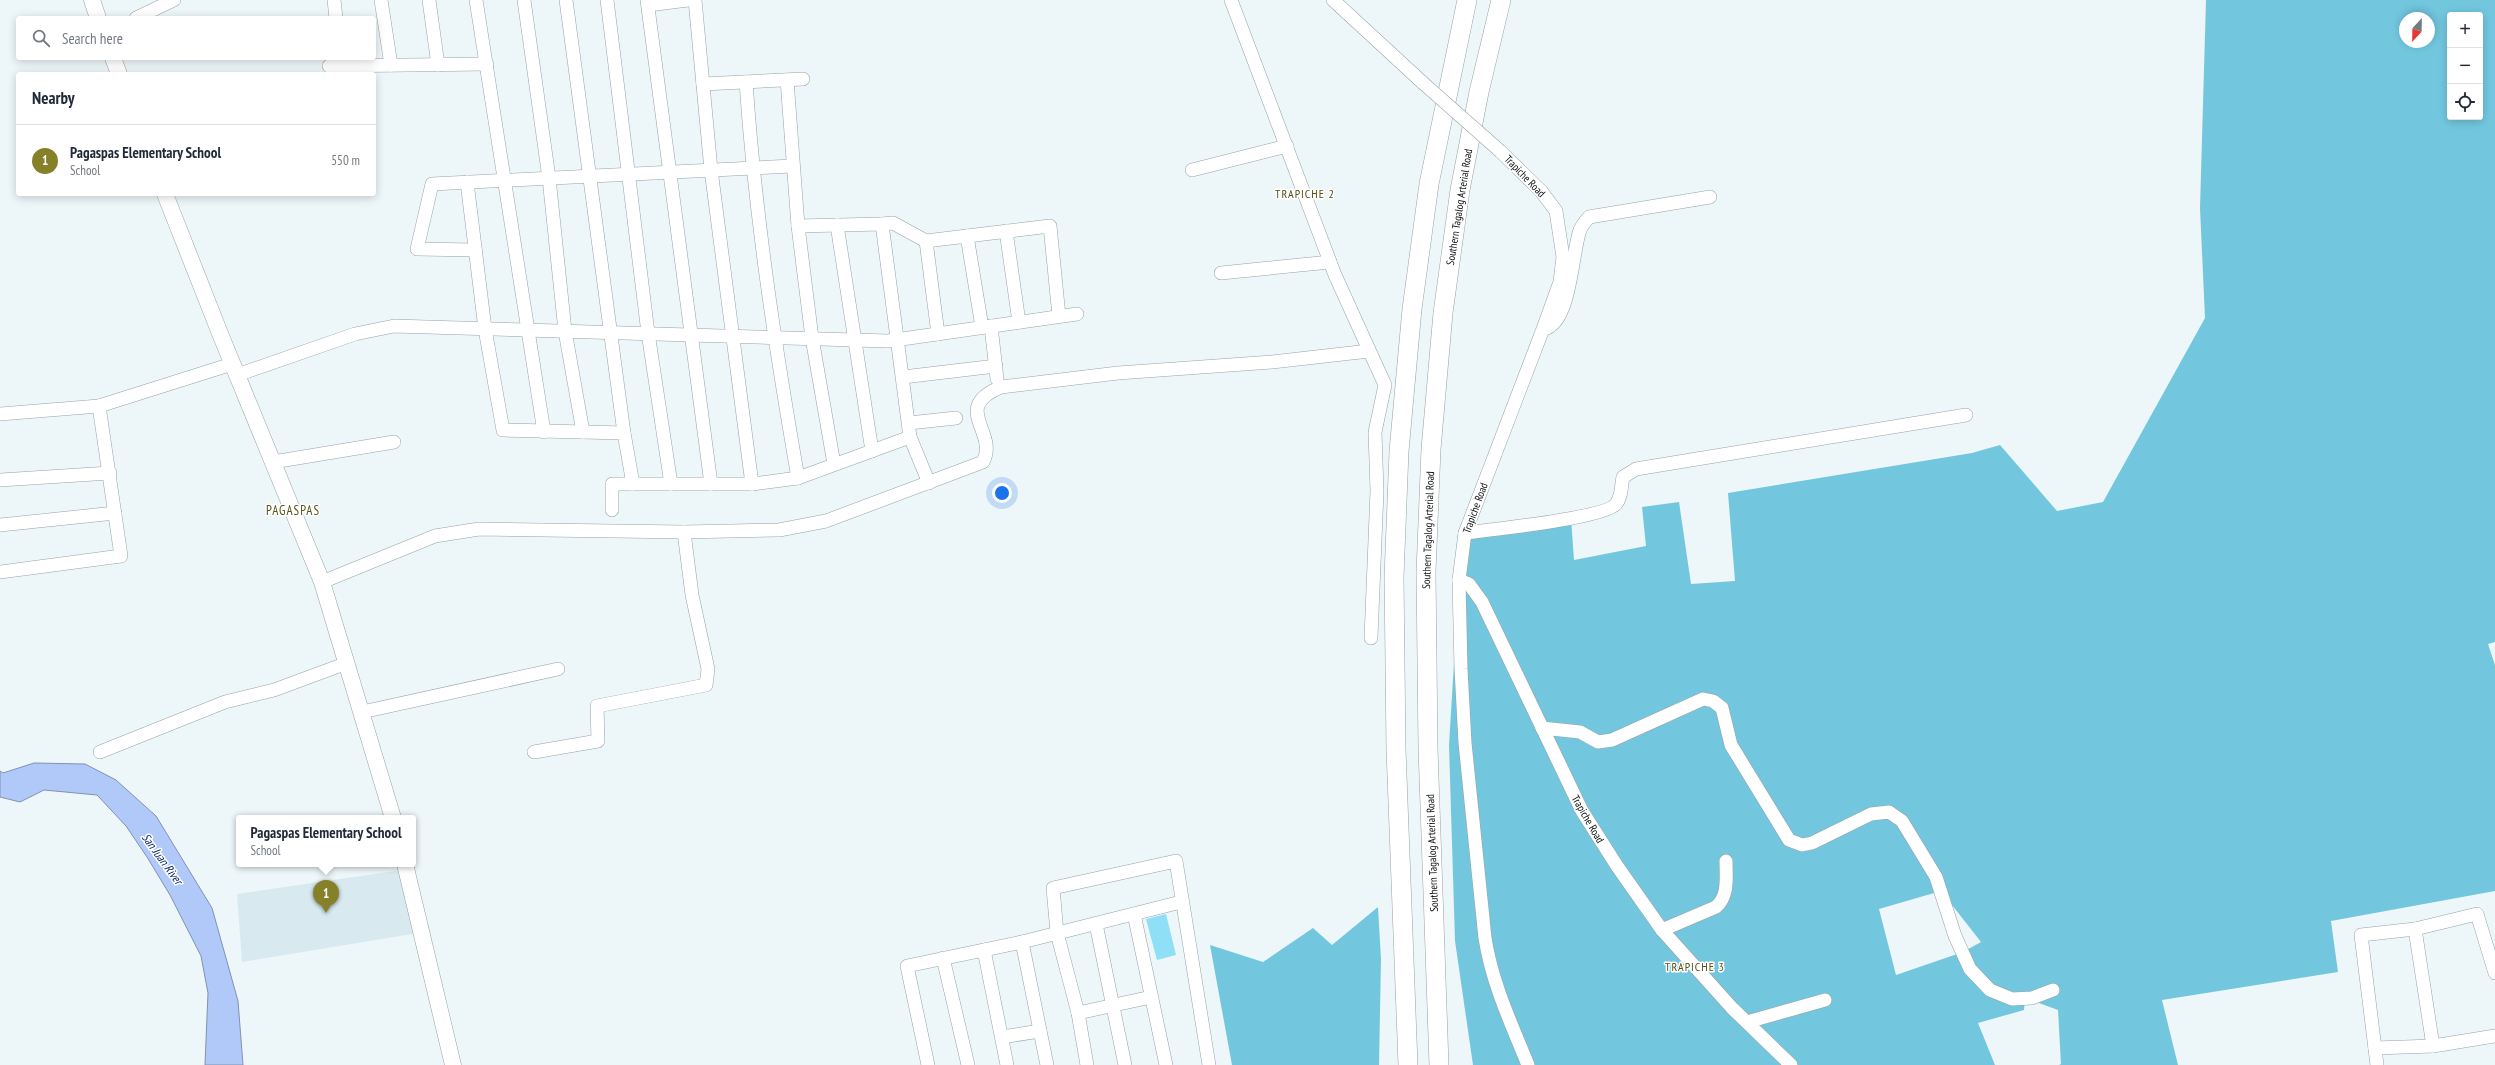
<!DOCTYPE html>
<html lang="en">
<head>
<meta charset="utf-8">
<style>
  :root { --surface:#fff; --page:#f2f2f3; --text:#1f2937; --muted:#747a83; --line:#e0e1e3; --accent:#868129 }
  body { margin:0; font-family:"PT Sans Narrow",sans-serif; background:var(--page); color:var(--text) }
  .controls { position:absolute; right:12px; top:12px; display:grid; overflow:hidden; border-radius:4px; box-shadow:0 2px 10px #0003 }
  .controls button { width:36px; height:36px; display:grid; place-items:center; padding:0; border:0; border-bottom:1px solid var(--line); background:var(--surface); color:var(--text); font:20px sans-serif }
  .compass { position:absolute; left:2399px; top:12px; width:36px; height:36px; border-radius:50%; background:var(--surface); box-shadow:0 2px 10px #0003; rotate:202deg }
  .you { position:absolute; left:1002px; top:493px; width:14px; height:14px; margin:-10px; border:3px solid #fff; border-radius:50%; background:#1a73e8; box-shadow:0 0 0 6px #1a73e833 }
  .badge { display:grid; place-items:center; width:26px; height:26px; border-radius:50%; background:var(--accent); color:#fff; font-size:13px; font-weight:700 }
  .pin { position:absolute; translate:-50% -33px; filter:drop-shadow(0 1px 2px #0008) }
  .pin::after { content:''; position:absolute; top:21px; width:14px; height:12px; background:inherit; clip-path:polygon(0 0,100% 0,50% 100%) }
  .popup { position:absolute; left:236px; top:815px; width:180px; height:52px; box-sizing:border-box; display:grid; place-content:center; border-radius:4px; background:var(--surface); filter:drop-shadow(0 1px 3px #0005); font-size:13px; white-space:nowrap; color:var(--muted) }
  .popup b { font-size:15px; color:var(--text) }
  .popup::after { content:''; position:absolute; left:50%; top:100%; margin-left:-8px; border:8px solid transparent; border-top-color:var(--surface) }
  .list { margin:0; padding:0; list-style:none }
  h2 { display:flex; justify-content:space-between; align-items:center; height:52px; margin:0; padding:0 16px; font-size:17px }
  h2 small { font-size:13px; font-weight:400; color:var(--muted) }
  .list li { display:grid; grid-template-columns:26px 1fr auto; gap:12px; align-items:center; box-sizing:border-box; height:72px; padding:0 16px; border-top:1px solid var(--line) }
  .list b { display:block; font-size:15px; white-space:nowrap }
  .list p { margin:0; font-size:13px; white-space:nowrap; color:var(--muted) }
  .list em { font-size:13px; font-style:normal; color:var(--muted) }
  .icon { flex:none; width:22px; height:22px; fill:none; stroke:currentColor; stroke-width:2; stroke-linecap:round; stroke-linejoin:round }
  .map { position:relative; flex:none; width:2495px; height:1065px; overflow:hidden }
  .search { position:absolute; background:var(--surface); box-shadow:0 2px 10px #0003; left:16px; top:16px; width:360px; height:44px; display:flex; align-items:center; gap:10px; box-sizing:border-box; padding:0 14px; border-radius:4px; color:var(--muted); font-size:15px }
  .panel { position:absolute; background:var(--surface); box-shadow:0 2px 10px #0003; left:16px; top:72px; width:360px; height:124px; border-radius:4px }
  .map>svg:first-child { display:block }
  .built { fill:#d8eaef }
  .green { fill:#8fdff6 }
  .forest { fill:#72c7df; fill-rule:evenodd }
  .water { fill:#b0c9f8; stroke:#7f92b3 }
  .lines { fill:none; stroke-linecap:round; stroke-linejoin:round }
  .minor-casing { stroke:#99a2a4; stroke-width:14 }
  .major-casing { stroke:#99a2a4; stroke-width:17 }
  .highway-casing { stroke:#99a2a4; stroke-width:20 }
  .minor { stroke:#fff; stroke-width:13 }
  .major { stroke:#fff; stroke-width:16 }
  .highway { stroke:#fff; stroke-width:19 }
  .minor-bridge-casing { stroke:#99a2a4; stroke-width:14; stroke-linecap:butt }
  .minor-bridge { stroke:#fff; stroke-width:13 }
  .labels { text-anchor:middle; stroke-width:3; stroke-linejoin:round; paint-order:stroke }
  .street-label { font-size:11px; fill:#0d1011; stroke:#fff }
  .neighbourhood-label { font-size:12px; letter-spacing:1px; fill:#555114; stroke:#fff }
  .water-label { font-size:12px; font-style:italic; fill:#082667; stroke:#fff }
  .quarter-label { font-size:13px; letter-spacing:1px; fill:#555114; stroke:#fff }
</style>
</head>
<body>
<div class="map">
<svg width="2495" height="1065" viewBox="0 0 2495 1065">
  <rect width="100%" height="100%" fill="#edf6f9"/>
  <polygon class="built" points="402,870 418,933 242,962 237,894"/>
  <polygon class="green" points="1166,914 1176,955 1157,960 1146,919"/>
  <g class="forest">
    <path d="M2206 0H2495V642L2488 644 2495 665V891L2331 921 2338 972 2162 1000 2178 1065H2059L2061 1064 2058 1010 2025 998 2024 1010 1978 1023 1995 1065H1473L1455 941 1449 745 1459 580 1465 533 1571 518 1574 560 1646 546 1642 507 1679 502 1691 584 1735 581 1728 493 1972 453 2000 445 2057 511 2103 502 2205 318 2200 208ZM2450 15H2480V117H2450ZM2405 18H2429V42H2405ZM1941 891 1981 942 1963 952 1896 975 1879 909Z"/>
    <polygon points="1378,907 1381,959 1379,1065 1232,1065 1210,945 1263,962 1313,928 1332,945"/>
  </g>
  <polygon class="water" points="34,763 85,764 116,780 156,816 212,908 238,1001 243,1065 205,1065 208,993 201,956 170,895 147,857 126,826 97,795 44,790 20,802 0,797 0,771 3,773"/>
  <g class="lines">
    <defs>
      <g id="minor">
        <polyline points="334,0 336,18"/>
        <polyline points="381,0 391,65"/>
        <polyline points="429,0 438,65"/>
        <polyline points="476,0 544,432"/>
        <polyline points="524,0 549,178 565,331 583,432"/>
        <polyline points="566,0 624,433"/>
        <polyline points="607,0 648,333 671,484"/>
        <polyline points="647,0 711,484"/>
        <polyline points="695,0 711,170 752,484"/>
        <polyline points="1231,0 1335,275 1385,385 1375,432 1377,491 1371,638"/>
        <polyline points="1333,0 1423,83"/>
        <polyline points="648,5 688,0"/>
        <polyline points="136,18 174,0"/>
        <polyline points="329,66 487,64"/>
        <path d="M746 82C755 215 775 346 798 478"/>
        <polyline points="703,84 803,79"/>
        <polyline points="1500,151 1541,191 1556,211 1563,257 1560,282 1543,329 1465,533 1459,580 1469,584 1482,602 1582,811 1617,866 1662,930 1732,1008 1791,1065"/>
        <polyline points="1192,170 1287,146"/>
        <polyline points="467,182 485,329 503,430 624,433 633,484 752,484 798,478 910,437 882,224 798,226 787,80"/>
        <polyline points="882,224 893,223 926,241 967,236 982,327"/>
        <polyline points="837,225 872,451"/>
        <polyline points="798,226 812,338 834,464"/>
        <polyline points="1006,231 1019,322"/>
        <polyline points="967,236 1050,226 1059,316"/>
        <polyline points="926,241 938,334"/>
        <polyline points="475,250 417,249 432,184 792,166"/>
        <polyline points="1221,273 1330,262"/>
        <polyline points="991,326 997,379"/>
        <path d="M1547 328C1571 318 1572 252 1580 230 1582 225 1586 221 1589 217L1710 197"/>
        <polyline points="237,375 355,334 394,326 888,341 1077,314"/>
        <polyline points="903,377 996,366"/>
        <polyline points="0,414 99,406"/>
        <polyline points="909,423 956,418"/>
        <polyline points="910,437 929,483"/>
        <polyline points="273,462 394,442"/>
        <polyline points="0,480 110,473"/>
        <polyline points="612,510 612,484 633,484"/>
        <polyline points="0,525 115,513"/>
        <path d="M1465 533C1489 530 1605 518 1616 504 1622 497 1621 486 1623 477L1636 469 1966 415"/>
        <polyline points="0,572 121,556 99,406 232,364"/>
        <path d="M1459 580 1461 669 1465 743 1485 938C1492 983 1511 1023 1528 1065"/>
        <path d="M322 582 435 536 479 529 684 532 779 530 826 521 983 462C999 432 950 408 1001 387L1118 373 1272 362 1369 351"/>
        <polyline points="362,712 558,669"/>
        <polyline points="1542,728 1580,732 1598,742 1612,740 1703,699 1713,701 1722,708 1731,745 1789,840 1802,845 1812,843 1871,814 1889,812 1902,821 1936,877 1955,936 1970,969 1990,990 2012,999 2032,998 2053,990"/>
        <polyline points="100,752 225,702 274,690 347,663"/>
        <polyline points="534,752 598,741 597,706 706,685 708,669 692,595 684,532"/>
        <polyline points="1134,914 1166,1065"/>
        <polyline points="1096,924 1125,1065"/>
        <polyline points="2415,929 2433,1046"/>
        <path d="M1662 930 1716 907C1729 896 1726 877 1726 861"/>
        <polyline points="1022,942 1047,1065"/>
        <polyline points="984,950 1007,1065"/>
        <polyline points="943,958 968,1065"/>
        <polyline points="1151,997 1078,1013 1057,933 1053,888 1176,861 1209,1065"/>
        <polyline points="1078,1013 1087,1065"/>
        <polyline points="1747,1022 1825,1000"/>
        <polyline points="1002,1037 1040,1031"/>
        <polyline points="2375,1048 2433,1046 2495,1036"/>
        <polyline points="928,1065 907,966 1022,942 1181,902"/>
        <polyline points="2377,1065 2361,935 2415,929 2477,914 2495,973"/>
      </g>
      <g id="major">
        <polyline points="92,0 98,18"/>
        <polyline points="113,58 119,74"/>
        <polyline points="165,194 221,336 322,582 393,818"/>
        <polyline points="405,864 453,1065"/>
      </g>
      <g id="highway">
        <polyline points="1408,1065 1396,749 1394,577 1399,451 1412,309 1429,184 1467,0"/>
        <polyline points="1439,1065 1428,748 1426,572 1431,449 1443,313 1460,190 1479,92 1501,0"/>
      </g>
    </defs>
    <use href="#minor" class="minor-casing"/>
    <use href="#major" class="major-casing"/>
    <use href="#highway" class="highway-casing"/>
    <use href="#minor" class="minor"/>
    <use href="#major" class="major"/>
    <use href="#highway" class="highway"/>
    <defs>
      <polyline id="minor-bridge" points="1423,83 1500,151"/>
    </defs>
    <use href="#minor-bridge" class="minor-bridge-casing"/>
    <use href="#minor-bridge" class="minor-bridge"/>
  </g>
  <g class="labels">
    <g class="street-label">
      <text transform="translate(1525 176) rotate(46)" y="4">Trapiche Road</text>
      <text transform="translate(1459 207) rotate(-81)" y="4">Southern Tagalog Arterial Road</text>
      <text transform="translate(1475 508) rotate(-70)" y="4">Trapiche Road</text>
      <text transform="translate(1428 530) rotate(-88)" y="4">Southern Tagalog Arterial Road</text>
      <text transform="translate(1588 819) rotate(60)" y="4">Trapiche Road</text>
      <text transform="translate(1432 853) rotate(-92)" y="4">Southern Tagalog Arterial Road</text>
    </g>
    <g class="neighbourhood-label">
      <text x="1305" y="198">TRAPICHE 2</text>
      <text x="1695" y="971">TRAPICHE 3</text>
    </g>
    <g class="water-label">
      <text transform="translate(162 859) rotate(54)" y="4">San Juan River</text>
    </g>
    <g class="quarter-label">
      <text x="293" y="515">PAGASPAS</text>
    </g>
  </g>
</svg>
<div class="controls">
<button>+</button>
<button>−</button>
<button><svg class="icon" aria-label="locate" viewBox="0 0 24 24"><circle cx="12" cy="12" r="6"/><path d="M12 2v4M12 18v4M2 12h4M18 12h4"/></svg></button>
</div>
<svg class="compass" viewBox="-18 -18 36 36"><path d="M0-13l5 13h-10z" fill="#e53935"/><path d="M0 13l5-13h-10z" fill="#747a83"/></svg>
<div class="you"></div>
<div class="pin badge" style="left:326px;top:913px">1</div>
<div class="popup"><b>Pagaspas Elementary School</b>School</div>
<div class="search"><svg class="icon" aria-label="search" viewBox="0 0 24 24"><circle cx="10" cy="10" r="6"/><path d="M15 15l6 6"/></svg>Search here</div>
<section class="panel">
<h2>Nearby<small></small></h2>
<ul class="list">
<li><span class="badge">1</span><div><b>Pagaspas Elementary School</b><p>School</p></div><em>550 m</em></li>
</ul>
</section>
</div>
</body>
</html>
